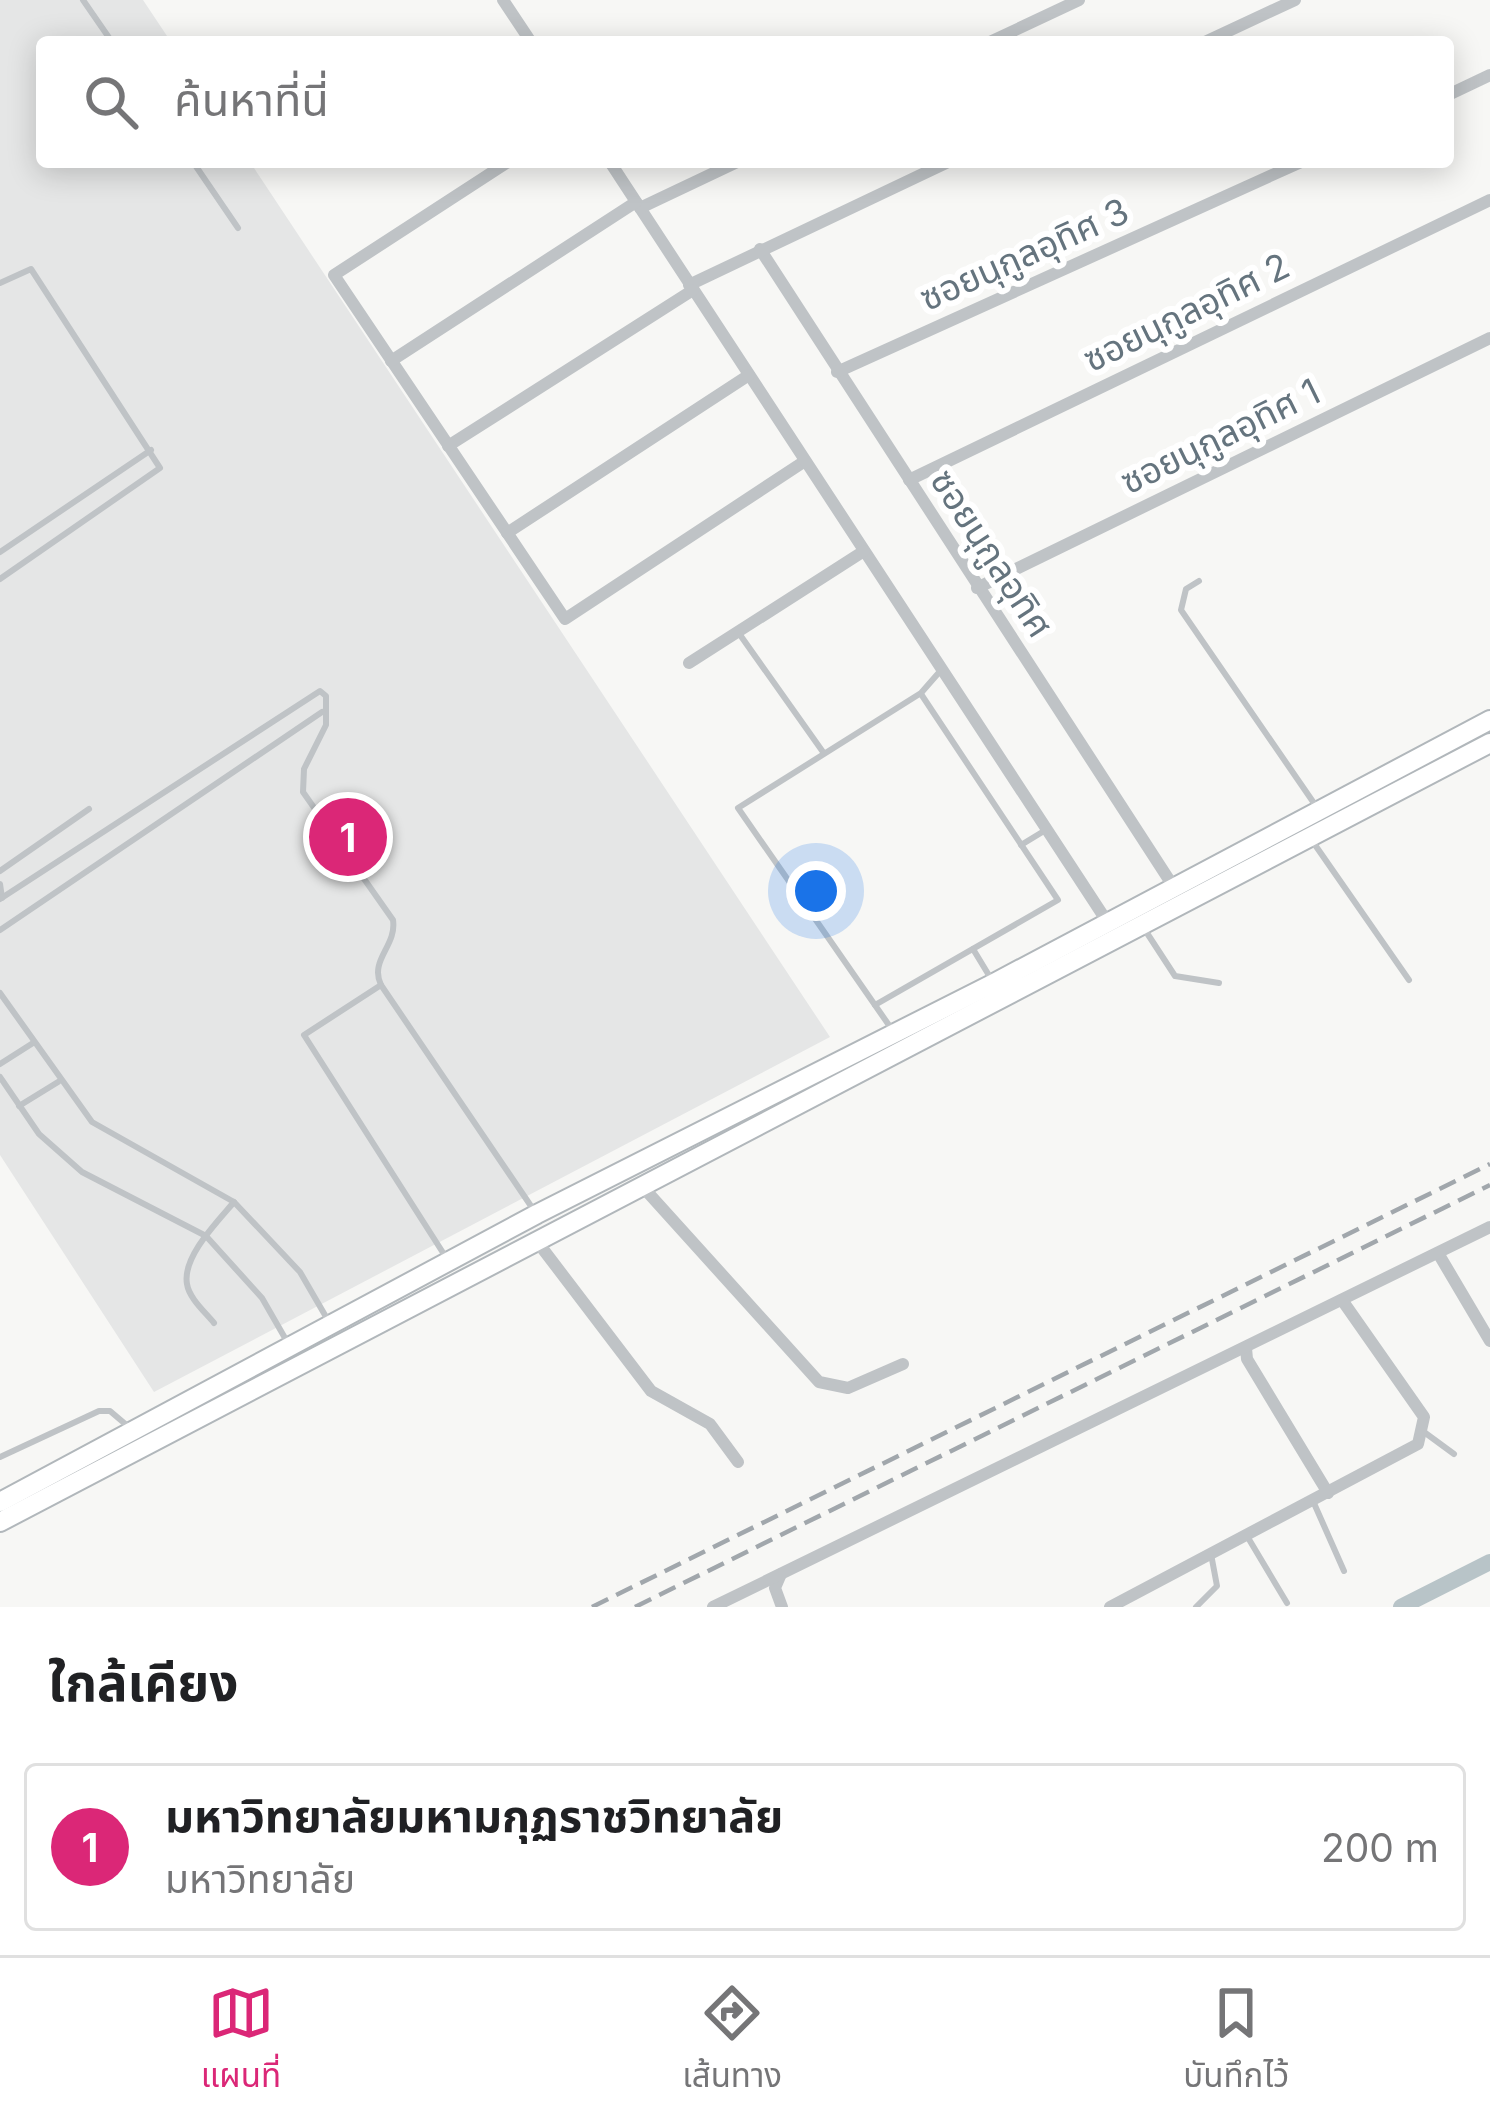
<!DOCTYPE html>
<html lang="th">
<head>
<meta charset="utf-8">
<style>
  :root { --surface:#fff; --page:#f6f6f6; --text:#202124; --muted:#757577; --line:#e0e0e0; --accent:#db2777 }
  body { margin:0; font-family:Inter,"Noto Sans Thai",sans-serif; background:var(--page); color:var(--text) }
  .you { position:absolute; left:816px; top:891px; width:42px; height:42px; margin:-30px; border:9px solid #fff; border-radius:50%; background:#1a73e8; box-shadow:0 0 0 18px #1a73e833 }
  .badge { display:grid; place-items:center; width:78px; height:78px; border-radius:50%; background:var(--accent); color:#fff; font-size:39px; font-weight:700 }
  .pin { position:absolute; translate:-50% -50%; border:6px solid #fff; box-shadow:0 3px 12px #0006 }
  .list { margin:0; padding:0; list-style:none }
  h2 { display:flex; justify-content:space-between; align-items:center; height:156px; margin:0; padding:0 48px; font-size:51px }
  h2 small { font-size:39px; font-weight:400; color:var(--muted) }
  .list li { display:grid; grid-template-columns:78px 1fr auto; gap:36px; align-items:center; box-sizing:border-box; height:168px; margin:0 24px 24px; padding:0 24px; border:3px solid var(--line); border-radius:12px }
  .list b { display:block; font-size:45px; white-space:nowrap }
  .list p { margin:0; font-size:39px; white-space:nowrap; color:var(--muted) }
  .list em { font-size:39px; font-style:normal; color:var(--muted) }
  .icon { flex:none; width:66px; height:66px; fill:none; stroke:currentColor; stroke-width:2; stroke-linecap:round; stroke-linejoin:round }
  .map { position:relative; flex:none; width:1490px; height:1607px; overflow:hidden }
  .search { position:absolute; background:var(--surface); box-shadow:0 6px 30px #0003; left:36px; right:36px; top:36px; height:132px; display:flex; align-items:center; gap:30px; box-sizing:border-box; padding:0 42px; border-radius:12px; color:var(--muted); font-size:45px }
  .sheet { height:348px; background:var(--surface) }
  nav { display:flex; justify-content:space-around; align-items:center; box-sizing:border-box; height:168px; border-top:3px solid var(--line); background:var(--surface); font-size:33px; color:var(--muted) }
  nav a { display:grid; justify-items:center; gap:6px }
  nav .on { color:var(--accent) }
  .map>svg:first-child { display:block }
  .built { fill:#e5e6e6 }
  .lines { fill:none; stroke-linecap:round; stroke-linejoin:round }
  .canal { stroke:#b8c4c8; stroke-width:16 }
  .secondary-casing { stroke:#b1b7bb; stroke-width:22 }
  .service { stroke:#bfc3c6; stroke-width:6 }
  .minor { stroke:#bfc3c6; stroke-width:12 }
  .secondary { stroke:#fff; stroke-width:18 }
  .rail { stroke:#a1a7ac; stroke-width:4.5; stroke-dasharray:18 9; stroke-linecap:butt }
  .labels { text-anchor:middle; stroke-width:12; stroke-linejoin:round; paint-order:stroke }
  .street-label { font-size:36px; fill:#65747e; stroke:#fff }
</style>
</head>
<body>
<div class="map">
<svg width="1490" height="1607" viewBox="0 0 1490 1607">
  <rect width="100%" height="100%" fill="#f7f7f5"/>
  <polygon class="built" points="0,0 143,0 171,42 42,42 42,162 250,162 830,1037 154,1392 0,1155"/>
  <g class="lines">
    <polyline class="canal" points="1401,1607 1490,1562"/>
    <defs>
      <g id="secondary">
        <polyline points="0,1502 537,1214 994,983 1490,720"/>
        <polyline points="0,1522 1490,743"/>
      </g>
    </defs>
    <use href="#secondary" class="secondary-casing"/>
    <g class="service">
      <polyline points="83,0 112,42"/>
      <polyline points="193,162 238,228"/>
      <polyline points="0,283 31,269 160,468 0,579"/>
      <polyline points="0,552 151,450"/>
      <polyline points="1199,581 1186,589 1181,610 1318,809"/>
      <polyline points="738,632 823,752"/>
      <polyline points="1313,842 1409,980"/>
      <polyline points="1021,845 1044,831"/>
      <polyline points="0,871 89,809"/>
      <polyline points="0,884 2,898"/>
      <path d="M0 899 320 691 326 696V725L304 769 303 792 393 920C397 946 369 960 381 985"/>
      <polyline points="0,930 322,712"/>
      <polyline points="1145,930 1175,976 1219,983"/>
      <polyline points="973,949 993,982"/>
      <polyline points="0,993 92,1122 234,1202 300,1272 329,1322"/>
      <polyline points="875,1005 1058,900 921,694"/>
      <polyline points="893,1031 738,808 921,693 942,669"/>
      <polyline points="0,1064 33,1043"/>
      <polyline points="0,1077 39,1134 82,1172 206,1236 262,1298 289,1345"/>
      <polyline points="19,1106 58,1082"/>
      <polyline points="447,1259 304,1035 381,985 533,1209"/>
      <path d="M214 1323C205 1312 189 1298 187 1284 182 1257 218 1221 234 1202"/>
      <polyline points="1424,1432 1454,1454"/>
      <polyline points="0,1457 99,1411 110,1411 130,1428"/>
      <polyline points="1313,1501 1344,1571"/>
      <polyline points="1247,1536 1287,1603"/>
      <polyline points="1196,1607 1217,1586 1211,1554"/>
    </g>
    <g class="minor">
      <polyline points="503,0 531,42"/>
      <polyline points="990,42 1079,0"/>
      <polyline points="1205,42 1295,0"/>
      <polyline points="1448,95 1490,75"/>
      <polyline points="508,162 334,275 565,619 805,461"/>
      <polyline points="610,162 1108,923"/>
      <polyline points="640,208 737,162"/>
      <polyline points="760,249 1175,889"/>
      <polyline points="689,285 948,162"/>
      <polyline points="391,361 636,202"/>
      <polyline points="837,372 1301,162"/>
      <polyline points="448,446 693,290"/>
      <polyline points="909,480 1490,200"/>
      <polyline points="507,533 749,375"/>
      <polyline points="977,588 1490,338"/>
      <polyline points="689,663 864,551"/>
      <polyline points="642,1186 819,1382 848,1388 903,1364"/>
      <polyline points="536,1240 651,1391 710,1424 738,1462"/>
      <polyline points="1438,1253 1490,1341"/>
      <polyline points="1246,1348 1247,1359 1328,1493"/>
      <polyline points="781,1574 775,1588 782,1607"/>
      <polyline points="713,1607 1490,1227"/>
      <polyline points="1110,1607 1418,1444 1424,1417 1342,1300"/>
    </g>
    <use href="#secondary" class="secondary"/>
    <g class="rail">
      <polyline points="592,1607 1490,1164"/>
      <polyline points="635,1607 1490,1185"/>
    </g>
  </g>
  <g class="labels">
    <g class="street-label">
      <text transform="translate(1024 254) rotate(-24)" y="13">ซอยนุกูลอุทิศ 3</text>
      <text transform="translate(1186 312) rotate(-26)" y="13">ซอยนุกูลอุทิศ 2</text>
      <text transform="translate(1220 436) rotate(-26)" y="13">ซอยนุกูลอุทิศ 1</text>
      <text transform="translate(992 553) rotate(57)" y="13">ซอยนุกูลอุทิศ</text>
    </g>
  </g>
</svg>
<div class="you"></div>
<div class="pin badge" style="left:348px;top:837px">1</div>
<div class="search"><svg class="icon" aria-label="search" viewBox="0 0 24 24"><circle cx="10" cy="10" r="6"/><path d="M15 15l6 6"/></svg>ค้นหาที่นี่</div>
</div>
<section class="sheet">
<h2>ใกล้เคียง<small></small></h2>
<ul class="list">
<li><span class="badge">1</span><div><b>มหาวิทยาลัยมหามกุฏราชวิทยาลัย</b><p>มหาวิทยาลัย</p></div><em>200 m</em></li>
</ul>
</section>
<nav>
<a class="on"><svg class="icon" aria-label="map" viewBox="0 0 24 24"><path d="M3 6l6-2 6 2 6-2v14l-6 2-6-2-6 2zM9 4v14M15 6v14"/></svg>แผนที่</a>
<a><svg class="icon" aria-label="directions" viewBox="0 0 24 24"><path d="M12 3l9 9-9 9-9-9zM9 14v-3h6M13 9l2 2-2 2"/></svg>เส้นทาง</a>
<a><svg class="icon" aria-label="saved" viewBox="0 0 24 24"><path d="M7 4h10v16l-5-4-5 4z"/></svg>บันทึกไว้</a>
</nav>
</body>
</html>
